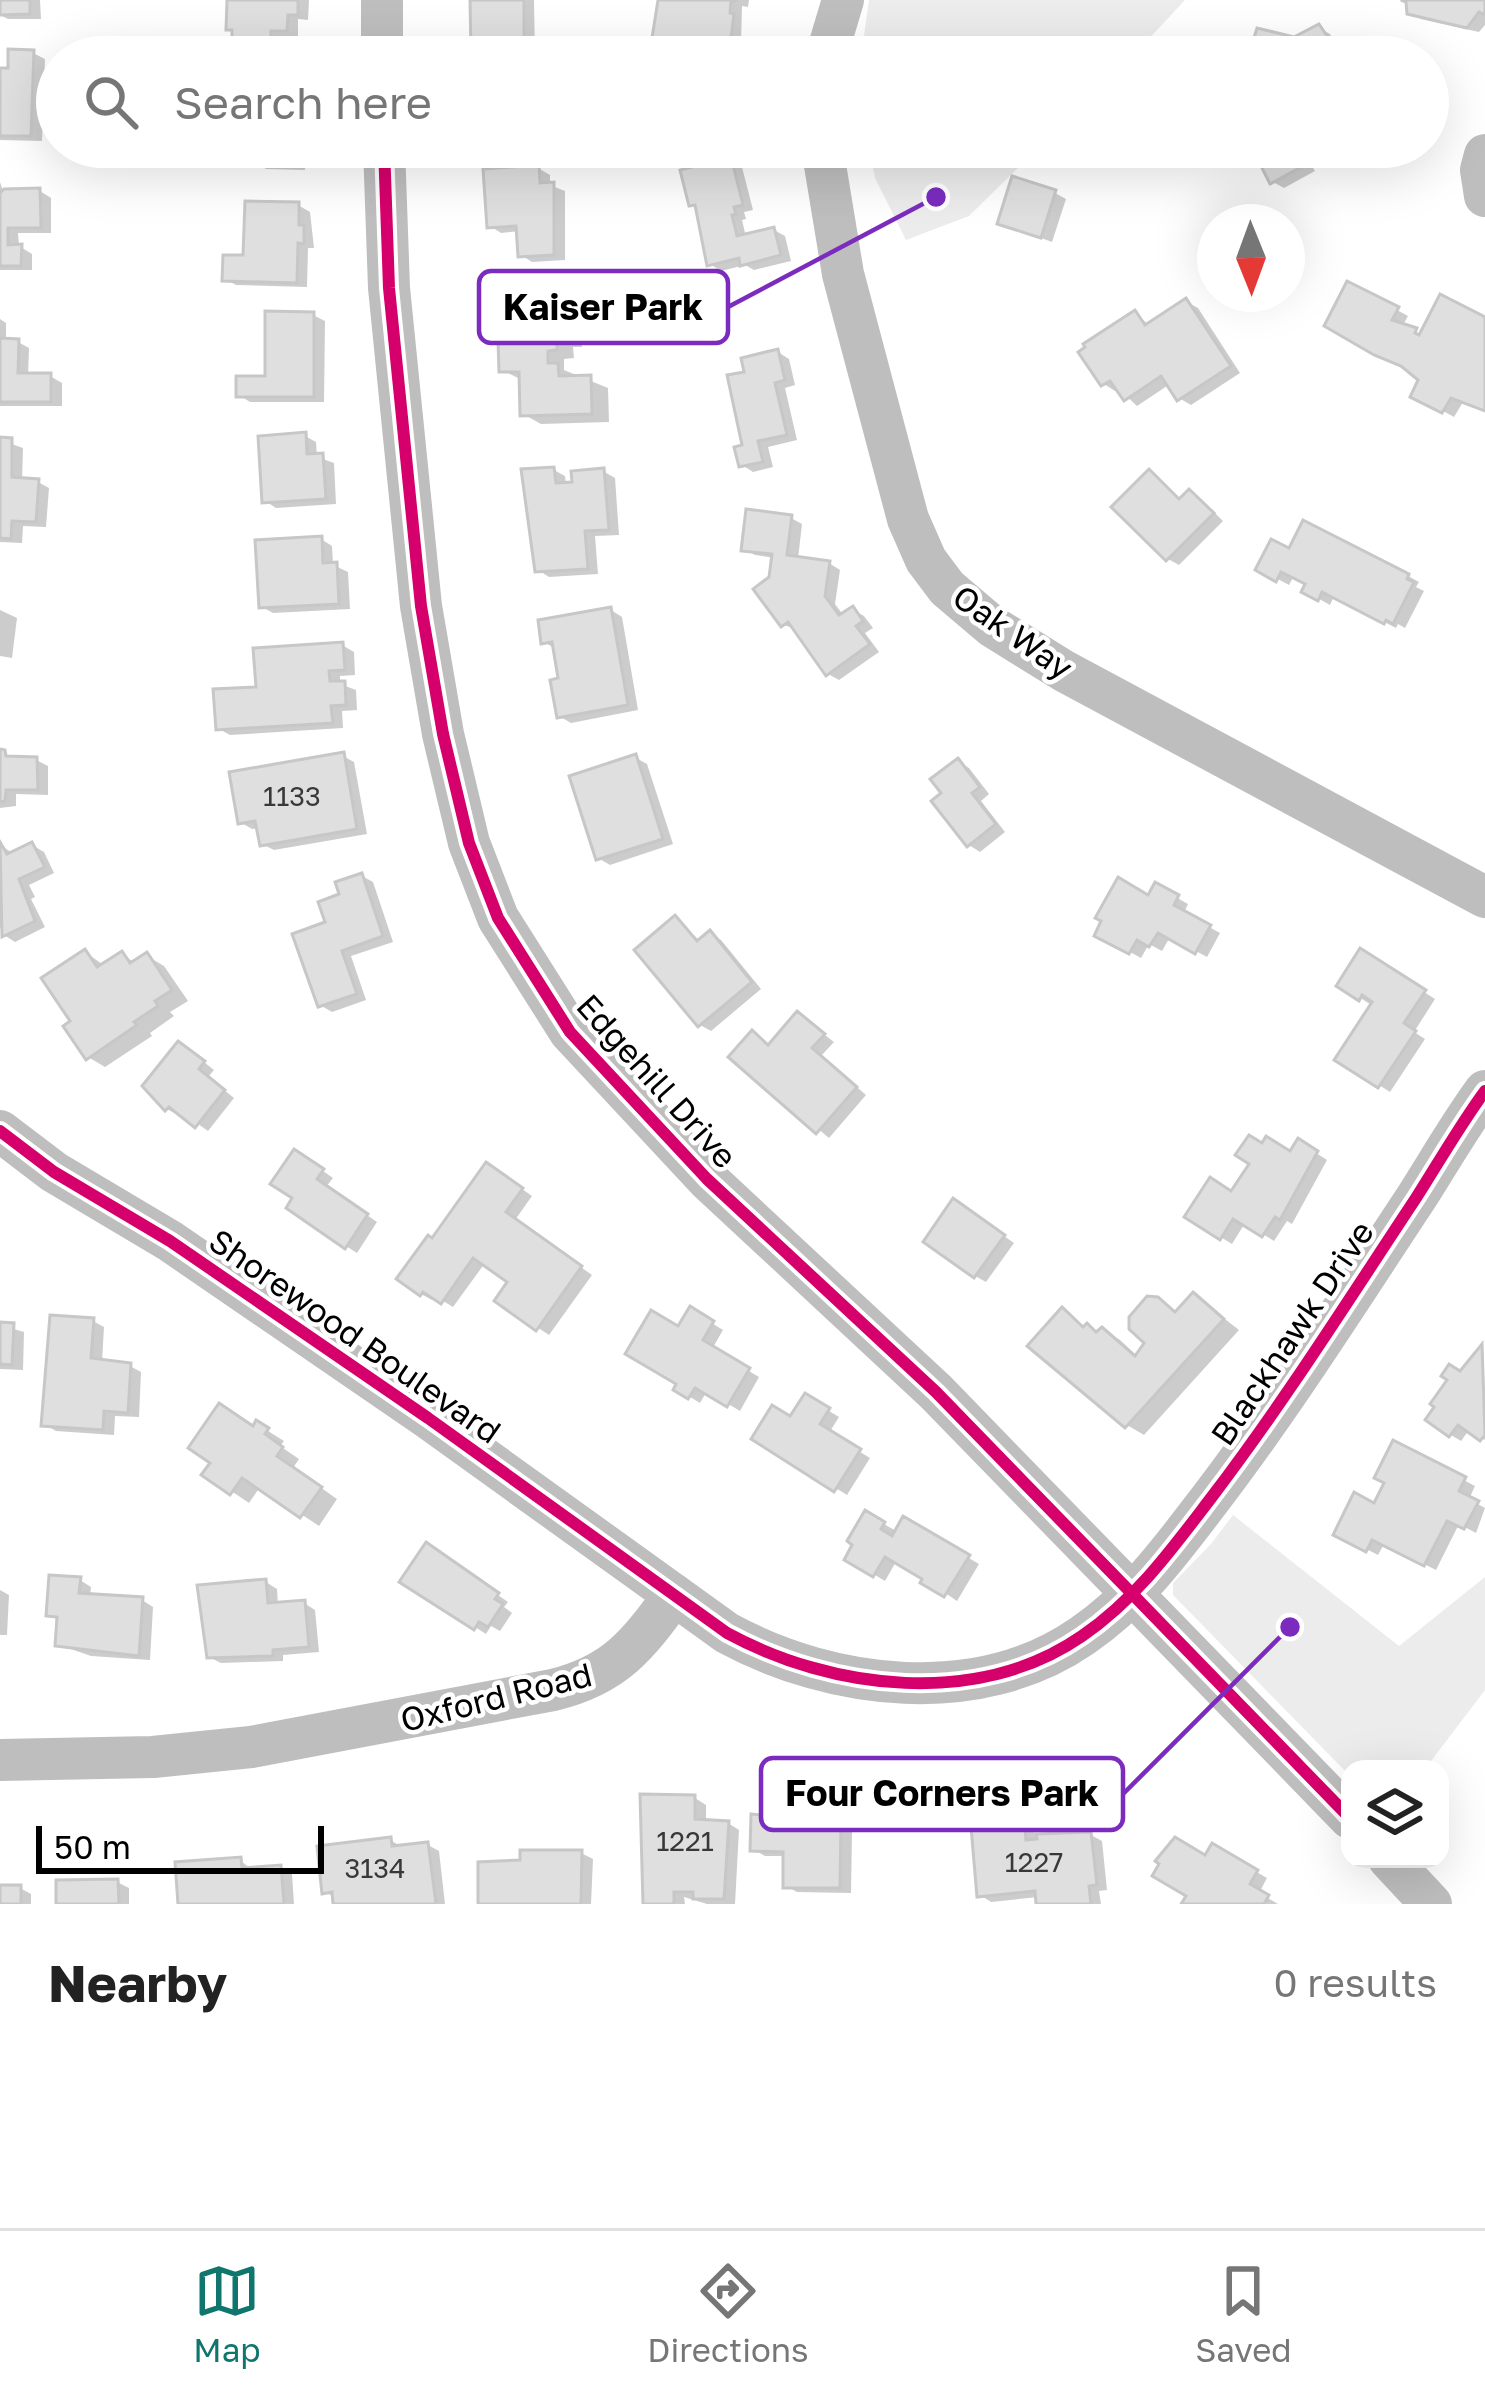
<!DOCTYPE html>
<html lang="en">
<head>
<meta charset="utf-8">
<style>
  :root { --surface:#fff; --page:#f6f6f6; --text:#222; --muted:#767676; --line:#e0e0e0; --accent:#0f766e }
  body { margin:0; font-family:"Golos Text",sans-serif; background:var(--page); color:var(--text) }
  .controls { position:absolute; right:36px; bottom:36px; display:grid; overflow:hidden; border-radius:24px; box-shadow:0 12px 48px #0002 }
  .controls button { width:108px; height:108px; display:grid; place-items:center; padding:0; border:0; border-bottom:3px solid var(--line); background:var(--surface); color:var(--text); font:60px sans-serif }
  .compass { position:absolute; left:1197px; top:204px; width:108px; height:108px; border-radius:50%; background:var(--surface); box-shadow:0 12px 48px #0002; rotate:179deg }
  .scale { position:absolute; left:36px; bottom:30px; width:288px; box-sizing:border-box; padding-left:12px; border:6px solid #000; border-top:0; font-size:33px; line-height:42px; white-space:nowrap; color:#000; -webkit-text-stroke:9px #fff; paint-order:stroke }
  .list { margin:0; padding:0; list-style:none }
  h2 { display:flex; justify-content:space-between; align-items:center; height:156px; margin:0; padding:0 48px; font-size:51px }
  h2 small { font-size:39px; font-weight:400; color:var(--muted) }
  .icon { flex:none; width:66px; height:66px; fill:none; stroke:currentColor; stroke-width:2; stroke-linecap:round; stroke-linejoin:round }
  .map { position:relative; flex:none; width:1485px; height:1904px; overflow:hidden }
  .search { position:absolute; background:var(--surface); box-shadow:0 12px 48px #0002; left:36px; right:36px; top:36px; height:132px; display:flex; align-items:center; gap:30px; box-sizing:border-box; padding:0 42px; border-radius:66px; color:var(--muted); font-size:45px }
  .sheet { height:324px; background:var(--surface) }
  nav { display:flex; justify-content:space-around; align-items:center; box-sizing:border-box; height:168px; border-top:3px solid var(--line); background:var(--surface); font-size:33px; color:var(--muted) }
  nav a { display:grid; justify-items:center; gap:6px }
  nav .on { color:var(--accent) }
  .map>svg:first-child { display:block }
  .green { fill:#ececec }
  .shadow { fill:#0003 }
  .building { fill:#dfdfdf; stroke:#c7c7c7; stroke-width:3 }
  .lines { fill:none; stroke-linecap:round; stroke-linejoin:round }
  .street { stroke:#bebebe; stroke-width:42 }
  .cycleway-casing { stroke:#fff; stroke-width:20 }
  .cycleway { stroke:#d6006c; stroke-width:12 }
  .labels { text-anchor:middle; stroke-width:9; stroke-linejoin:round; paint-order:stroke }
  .number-label { font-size:27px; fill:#383838 }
  .street-label { font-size:33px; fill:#000; stroke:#fff }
  .leader { fill:none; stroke:#7b2cbf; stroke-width:4.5 }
  .callout-dot { fill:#7b2cbf; stroke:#fff; stroke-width:4.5 }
  .callout { fill:#fff; stroke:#7b2cbf; stroke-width:4.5 }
  .callout-label { font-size:36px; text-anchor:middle; font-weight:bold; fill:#000 }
</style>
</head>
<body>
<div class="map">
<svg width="1485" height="1904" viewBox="0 0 1485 1904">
  <rect width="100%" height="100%" fill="#fff"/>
  <g class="green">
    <polygon points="869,0 1185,0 1132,57 861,57"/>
    <polygon points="869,147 1039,147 969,216 906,240 875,178"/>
    <polygon points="1233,1515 1399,1646 1485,1577 1485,1690 1425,1769 1350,1769 1350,1776 1173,1595 1173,1583 1211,1544"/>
  </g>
  <g class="shadow">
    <polygon points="0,0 40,0 41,19 8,19 0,15"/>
    <polygon points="230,0 309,0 308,20 298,19 298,36 282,36 281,57 246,56 235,50"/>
    <polygon points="473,0 534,0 535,56 485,57 474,50"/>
    <polygon points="661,0 749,0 748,7 742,6 741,43 737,42 734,56 677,57 678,45 655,37"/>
    <polygon points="1399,0 1485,0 1485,25 1479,32 1421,19 1410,13 1409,3"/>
    <polygon points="1319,28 1330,34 1343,57 1260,57 1252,53"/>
    <polygon points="33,53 45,59 42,141 0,140 0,71 11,71"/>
    <polygon points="226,147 307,147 305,170 266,169 254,162 255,148"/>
    <polygon points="1207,147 1301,147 1315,171 1284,188 1273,182 1259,156 1219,159 1208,153"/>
    <polygon points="730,160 742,167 753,210 744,212 746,219 742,220 746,237 774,230 785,236 791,261 754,270 745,265 721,271 710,264 699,209 691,204"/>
    <polygon points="538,168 550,175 550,185 565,191 565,260 532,262 521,255 520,231 501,233 490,226"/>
    <polygon points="0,182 4,194 40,191 51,198 51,233 18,233 19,246 32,254 32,270 0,270"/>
    <polygon points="1055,193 1066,199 1052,242 1000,223"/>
    <polygon points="298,205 310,212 314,248 308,248 307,287 236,285 225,279"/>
    <polygon points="1187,302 1198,308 1240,373 1191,405 1179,398 1170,384 1137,406 1118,388 1115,391 1104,384 1135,313 1150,326"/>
    <polygon points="1397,310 1408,316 1402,327 1422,335 1485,320 1485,408 1463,402 1454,417 1414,395 1422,379 1409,368 1328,325"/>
    <polygon points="564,311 581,321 582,347 573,347 574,358 564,359 564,370 608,388 609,422 541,424 523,414 522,380 502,370"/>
    <polygon points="313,315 325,321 324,402 250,402 239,395 268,379"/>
    <polygon points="0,319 6,323 6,341 18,342 29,348 28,376 50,376 62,383 62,406 0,406"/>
    <polygon points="778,352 789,359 795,385 785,388 797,440 768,447 773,467 753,472 742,465 748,374"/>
    <polygon points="305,436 316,442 317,457 334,463 336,504 276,508 265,501"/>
    <polygon points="0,440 23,448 22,481 38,482 49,488 46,527 23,526 22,543 0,542"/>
    <polygon points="554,470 565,476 566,485 603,471 615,478 619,535 595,536 598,574 549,577 538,570"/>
    <polygon points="1149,473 1182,501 1190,493 1201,499 1223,521 1179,565 1168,559"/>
    <polygon points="791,518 802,524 798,559 829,563 840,570 835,604 844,616 853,610 864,616 873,628 865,633 879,652 839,680 828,674 797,629 783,625 772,579 775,558 755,555 744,549"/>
    <polygon points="321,539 332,546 333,565 348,572 350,609 273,613 262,607"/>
    <polygon points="1290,552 1408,576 1419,582 1416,587 1424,591 1405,628 1398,624 1396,628 1334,596 1330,605 1305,591 1309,583 1294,576 1289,585 1259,569"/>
    <polygon points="0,610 17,618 12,658 0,656"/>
    <polygon points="611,610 622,617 638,710 571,723 559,716 561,681 556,649 544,642"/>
    <polygon points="342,645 354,652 355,675 340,676 340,684 356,690 357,710 342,711 343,728 230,735 219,729 259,689"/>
    <polygon points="0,752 16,759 36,760 48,766 48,795 16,794 16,806 0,808"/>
    <polygon points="343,756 354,762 367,834 274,850 262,844 260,828 252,829 240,822"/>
    <polygon points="636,758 647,764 673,844 610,865 598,858"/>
    <polygon points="958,762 969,768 989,794 981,801 1005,832 980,852 969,845 945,794"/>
    <polygon points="0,845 14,854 32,845 44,852 54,873 29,885 35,897 31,899 45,927 15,942 4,935 0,927"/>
    <polygon points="362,876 373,882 393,942 351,956 366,1000 332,1012 320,1005 329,924 343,896"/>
    <polygon points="1156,886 1188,904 1184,913 1220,933 1207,957 1170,937 1162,951 1149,944 1141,958 1098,934 1150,899"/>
    <polygon points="676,919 700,941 710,934 721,940 761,989 711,1031 700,1025"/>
    <polygon points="85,952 105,966 122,955 136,963 147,956 164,966 188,1001 170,1012 174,1016 150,1033 152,1036 105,1067 88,1057 74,1022"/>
    <polygon points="1361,952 1435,999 1414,1032 1425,1039 1390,1092 1338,1059 1373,1006 1340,985"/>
    <polygon points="798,1014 834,1042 821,1056 866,1095 829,1138 732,1057 752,1034 770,1046"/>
    <polygon points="190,1051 214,1070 208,1077 234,1098 208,1131 181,1112 178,1115 167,1109 146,1086"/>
    <polygon points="1299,1142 1327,1160 1292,1224 1287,1221 1274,1241 1245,1223 1232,1244 1188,1217 1232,1194 1263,1147 1291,1154"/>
    <polygon points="306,1159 333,1178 326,1187 377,1222 357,1253 346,1246"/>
    <polygon points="498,1172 532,1196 515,1220 592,1275 549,1335 498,1301 512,1282 485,1263 453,1307 435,1296 432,1300 421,1294 433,1242"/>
    <polygon points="965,1209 1014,1243 986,1282 975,1276"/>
    <polygon points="1194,1295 1239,1330 1144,1435 1127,1425 1062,1311 1086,1328 1099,1334 1102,1330 1120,1340 1138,1357 1148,1342 1157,1300 1178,1313"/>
    <polygon points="691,1310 723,1330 712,1349 759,1377 740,1411 707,1391 700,1403 677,1389 680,1383 679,1330"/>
    <polygon points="93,1321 104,1327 102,1362 130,1366 141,1372 139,1417 115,1416 114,1435 56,1431 44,1424"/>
    <polygon points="0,1325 24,1332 23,1370 0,1369"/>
    <polygon points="1483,1348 1485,1440 1469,1430 1461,1441 1451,1435 1461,1374"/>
    <polygon points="806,1397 839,1417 829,1433 870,1458 847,1495 755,1438 792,1420"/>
    <polygon points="257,1424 284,1441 280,1446 299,1459 293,1468 337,1499 319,1526 260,1487 249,1503 206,1474"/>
    <polygon points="1395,1444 1475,1486 1469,1499 1485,1508 1476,1533 1459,1524 1436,1570 1384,1544 1378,1555 1337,1534 1375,1507 1388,1483"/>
    <polygon points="866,1514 898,1532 904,1520 979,1564 957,1601 897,1560 885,1581 848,1559"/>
    <polygon points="438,1553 508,1602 504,1607 512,1613 500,1631 491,1626 486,1634 403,1581"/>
    <polygon points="80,1580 91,1587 90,1597 142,1600 153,1607 150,1660 91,1656 59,1645 60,1621 49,1615"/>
    <polygon points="266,1582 277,1589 278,1606 304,1603 315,1610 319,1652 283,1655 283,1661 221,1663 209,1657"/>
    <polygon points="0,1590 9,1595 7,1635 0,1635"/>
    <polygon points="695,1798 706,1805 706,1823 728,1823 739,1830 735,1904 707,1904 684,1897 685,1904 646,1904"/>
    <polygon points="1023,1821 1034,1828 1035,1837 1091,1835 1102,1841 1107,1890 1099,1891 1101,1904 1039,1904 1038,1897 991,1902 980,1895"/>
    <polygon points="840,1826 852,1832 851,1893 797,1892 786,1886 786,1856 765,1856 753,1849"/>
    <polygon points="390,1840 404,1848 428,1845 439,1851 445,1904 336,1904 336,1898 325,1892"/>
    <polygon points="1213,1847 1267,1878 1259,1893 1278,1904 1184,1904"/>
    <polygon points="581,1853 593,1859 591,1904 481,1904"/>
    <polygon points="240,1860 252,1870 280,1868 292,1874 294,1904 181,1904"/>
    <polygon points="117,1882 129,1888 129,1904 59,1904"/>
    <polygon points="0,1886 20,1888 31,1894 31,1904 0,1904"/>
  </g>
  <g class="building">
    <polygon points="0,0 30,0 30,14 0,15"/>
    <polygon points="227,0 298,0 298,15 288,15 287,31 271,31 271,53 232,52 232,30 226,30"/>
    <polygon points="470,0 524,0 524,51 471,52"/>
    <polygon points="658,0 737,0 731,2 730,13 734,14 731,38 726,38 723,52 706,50 705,57 674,57 676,42 652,38"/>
    <polygon points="1401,0 1485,0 1485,15 1479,12 1467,28 1407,14 1406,2"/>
    <polygon points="1319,24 1337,51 1327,57 1249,54 1257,28 1294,37"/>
    <polygon points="8,49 34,50 31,136 0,136 0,68 8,68"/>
    <polygon points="252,147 295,147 295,165 251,164"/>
    <polygon points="1204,147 1295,147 1305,165 1270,184 1253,150 1205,154"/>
    <polygon points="731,157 743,205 734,207 736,214 732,215 737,236 774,227 781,255 740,266 739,258 707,266 695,205 689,206 680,170"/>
    <polygon points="539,165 540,183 554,182 554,255 518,257 516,226 487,228 483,169"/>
    <polygon points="1012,176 1056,190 1041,238 997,224"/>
    <polygon points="40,188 41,228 8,228 8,245 22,244 21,266 0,266 0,193 4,189"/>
    <polygon points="245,201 299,202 299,225 304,225 304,244 298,243 297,283 222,281 223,255 243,255"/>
    <polygon points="1347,281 1399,307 1392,320 1417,328 1415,333 1419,335 1440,294 1485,317 1485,411 1451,398 1442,413 1410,397 1418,380 1401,366 1374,355 1324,326"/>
    <polygon points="1186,298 1231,366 1177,401 1161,376 1124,401 1110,381 1101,386 1078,352 1085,347 1083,344 1135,310 1145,325"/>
    <polygon points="565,308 566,338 557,338 557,350 548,351 548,363 558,363 559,376 591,375 592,414 520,416 519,372 499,372 497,310"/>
    <polygon points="265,311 314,312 314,397 236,397 236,376 265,376"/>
    <polygon points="0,338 19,339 18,373 51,373 51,402 0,402"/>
    <polygon points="778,349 785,380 775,383 787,435 758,441 763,462 739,467 734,447 742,445 727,375 744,372 741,358"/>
    <polygon points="306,432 307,454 323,453 326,499 262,503 258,436"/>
    <polygon points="0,437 12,438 12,477 39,479 36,522 12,521 11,539 0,538"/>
    <polygon points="554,467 556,483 572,482 571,471 604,468 609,530 585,531 588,569 535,572 521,469"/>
    <polygon points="1149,469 1179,499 1189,489 1214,513 1166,561 1111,507"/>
    <polygon points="746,509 792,515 787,555 830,561 825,596 839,615 853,606 863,621 856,626 870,644 826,676 788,622 781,627 753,589 769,577 772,554 741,551"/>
    <polygon points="1303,520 1409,574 1407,579 1414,582 1393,624 1386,620 1384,624 1322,592 1318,601 1301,592 1305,584 1281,572 1276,582 1255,570 1271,539 1289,548"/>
    <polygon points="322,536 323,563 337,562 339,604 259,608 255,540"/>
    <polygon points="611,607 628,705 557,718 550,680 558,678 552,642 541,644 538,620"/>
    <polygon points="343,642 345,670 329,671 330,681 345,681 346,705 331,706 333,723 216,730 213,689 256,687 253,648"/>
    <polygon points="0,749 5,750 6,756 37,757 38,790 6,790 5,801 0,802"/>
    <polygon points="344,752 357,829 260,846 255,821 238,824 229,772"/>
    <polygon points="636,754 663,839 596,860 569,776"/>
    <polygon points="958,758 980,787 972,793 996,824 967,847 931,801 941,793 930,779"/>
    <polygon points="0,842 7,854 32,842 45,867 19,879 35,921 2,937"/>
    <polygon points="362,873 383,936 342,951 357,994 318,1007 292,934 325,922 318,902 339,894 335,882"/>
    <polygon points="1118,877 1148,895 1155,882 1179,895 1174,905 1211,925 1195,954 1158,933 1149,947 1137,940 1129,954 1094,936 1101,921 1095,918"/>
    <polygon points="675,915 697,941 710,930 752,982 698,1027 634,950"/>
    <polygon points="1360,948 1426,990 1404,1023 1416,1031 1378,1088 1334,1060 1372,1002 1362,995 1359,1001 1336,986"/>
    <polygon points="85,949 97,967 122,951 130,963 147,952 172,990 155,1001 158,1006 134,1022 137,1025 86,1060 63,1026 70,1021 41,978"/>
    <polygon points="797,1011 825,1034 812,1048 857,1087 816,1134 728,1057 752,1030 768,1045"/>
    <polygon points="178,1041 205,1061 199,1069 225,1090 195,1128 169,1107 165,1111 142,1086"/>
    <polygon points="1249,1135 1262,1143 1266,1136 1290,1151 1298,1138 1318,1151 1280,1220 1275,1217 1262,1237 1233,1219 1220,1240 1184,1217 1210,1177 1231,1191 1249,1164 1235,1155"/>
    <polygon points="294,1149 324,1169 317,1179 368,1214 345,1249 286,1208 292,1198 270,1184"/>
    <polygon points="486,1162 523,1188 506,1212 582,1266 536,1331 494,1301 507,1282 473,1258 441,1304 423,1292 420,1296 396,1279 428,1235 432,1238"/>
    <polygon points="953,1198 1005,1235 974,1278 923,1242"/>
    <polygon points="1193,1292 1224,1319 1125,1428 1027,1346 1062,1307 1083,1327 1087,1323 1096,1332 1102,1327 1135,1356 1144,1343 1129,1329 1129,1317 1147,1296 1158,1297 1175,1312"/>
    <polygon points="690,1306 714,1321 703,1340 750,1368 727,1407 695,1388 688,1399 673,1390 676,1384 625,1354 651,1310 678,1326"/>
    <polygon points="50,1315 94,1318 91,1358 131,1363 128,1413 104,1411 103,1430 41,1426"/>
    <polygon points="0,1322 14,1323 12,1365 0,1364"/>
    <polygon points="1482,1344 1485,1435 1480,1441 1458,1425 1449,1437 1425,1420 1434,1407 1430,1404 1447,1380 1441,1376 1449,1364 1460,1371"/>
    <polygon points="805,1393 830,1408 820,1424 861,1449 834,1492 751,1439 772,1405 790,1416"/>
    <polygon points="219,1403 253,1426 256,1420 269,1428 265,1434 283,1447 277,1456 322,1487 300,1518 242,1478 230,1495 201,1475 210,1463 188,1448"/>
    <polygon points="1393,1440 1466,1477 1459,1491 1479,1501 1464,1529 1447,1521 1424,1566 1372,1540 1366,1552 1333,1535 1354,1492 1374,1503 1384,1483 1374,1478"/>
    <polygon points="865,1510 885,1522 881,1529 892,1536 903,1516 970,1555 944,1597 920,1583 922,1579 885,1557 873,1577 844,1560 852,1545 847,1541"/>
    <polygon points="426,1542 499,1593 495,1599 503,1604 488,1627 479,1622 474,1630 399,1582"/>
    <polygon points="49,1575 81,1577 79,1593 143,1597 139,1656 55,1646 57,1617 46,1616"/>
    <polygon points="266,1579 268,1603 305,1600 309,1647 273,1650 273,1656 207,1658 197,1585"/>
    <polygon points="640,1794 695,1795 695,1819 729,1821 724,1899 693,1899 693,1892 674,1892 674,1904 643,1904"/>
    <polygon points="751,1814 841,1823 840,1888 783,1888 783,1852 750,1851"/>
    <polygon points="1024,1818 1026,1840 1037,1839 1036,1834 1091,1832 1097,1885 1089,1886 1091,1904 1036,1904 1035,1891 977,1897 971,1827"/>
    <polygon points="391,1837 392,1846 428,1842 436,1904 333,1904 332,1892 322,1894 317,1846"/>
    <polygon points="1175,1837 1205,1855 1212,1843 1258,1870 1250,1884 1269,1895 1264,1904 1181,1904 1186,1896 1152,1876 1159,1864 1155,1861"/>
    <polygon points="520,1850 582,1850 581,1904 478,1904 478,1862 520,1860"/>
    <polygon points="241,1857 242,1868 281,1865 284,1904 178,1904 175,1862"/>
    <polygon points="118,1879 119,1904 56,1904 56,1880"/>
    <rect x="0" y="1885" width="21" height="19"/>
  </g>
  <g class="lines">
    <g class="street">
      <polyline points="382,57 382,0"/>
      <polyline points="826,57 843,0"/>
      <polyline points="384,147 389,288 421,606 443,734 469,843 498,918 570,1032 707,1179 936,1392 1350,1818"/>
      <polyline points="822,147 843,274 908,519 926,560 947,588 993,627 1064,671 1485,897"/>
      <polyline points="1485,155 1481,170 1485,196"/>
      <path d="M0 1131 54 1172 170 1241 428 1418 727 1633C832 1690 978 1708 1082 1636 1136 1599 1172 1549 1211 1498 1285 1401 1349 1299 1416 1198 1439 1162 1460 1125 1485 1091"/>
      <path d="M0 1760 153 1757 251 1747 553 1690C615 1675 638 1645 674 1595"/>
      <polyline points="1389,1859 1431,1904"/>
    </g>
    <defs>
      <g id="cycleway">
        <polyline points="384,147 389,288 421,606 443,734 469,843 498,918 570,1032 707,1179 936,1392 1350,1818"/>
        <path d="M0 1131 54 1172 170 1241 428 1418 727 1633C832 1690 978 1708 1082 1636 1136 1599 1172 1549 1211 1498 1285 1401 1349 1299 1416 1198 1439 1162 1460 1125 1485 1091"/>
      </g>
    </defs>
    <use href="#cycleway" class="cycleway-casing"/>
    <use href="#cycleway" class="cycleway"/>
  </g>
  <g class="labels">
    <g class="number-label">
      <text x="292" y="806">1133</text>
      <text x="685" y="1851">1221</text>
      <text x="1034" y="1872">1227</text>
      <text x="375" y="1878">3134</text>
    </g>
    <g class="street-label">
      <text transform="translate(1013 632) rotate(35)" y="12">Oak Way</text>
      <text transform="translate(657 1081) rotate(48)" y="12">Edgehill Drive</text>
      <text transform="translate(1292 1333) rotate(-56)" y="12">Blackhawk Drive</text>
      <text transform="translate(355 1336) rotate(35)" y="12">Shorewood Boulevard</text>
      <text transform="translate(496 1697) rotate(-14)" y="12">Oxford Road</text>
    </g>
  </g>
  <path class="leader" d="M936 197L728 307M1290 1627L1123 1794"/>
  <g class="callout-dot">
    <circle cx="936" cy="197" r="12"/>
    <circle cx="1290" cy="1627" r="12"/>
  </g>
  <g class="callout">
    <rect x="479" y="271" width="249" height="72" rx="12"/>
    <rect x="761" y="1758" width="362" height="72" rx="12"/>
  </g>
  <g class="callout-label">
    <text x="603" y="320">Kaiser Park</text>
    <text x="942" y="1806">Four Corners Park</text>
  </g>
</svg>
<div class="controls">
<button><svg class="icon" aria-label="layers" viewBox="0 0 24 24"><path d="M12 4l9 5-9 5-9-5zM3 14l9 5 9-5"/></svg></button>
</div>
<svg class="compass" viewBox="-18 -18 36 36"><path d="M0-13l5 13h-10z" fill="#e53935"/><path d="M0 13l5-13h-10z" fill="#767676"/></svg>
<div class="scale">50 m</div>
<div class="search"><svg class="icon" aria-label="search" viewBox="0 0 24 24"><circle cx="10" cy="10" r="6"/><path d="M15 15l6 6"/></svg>Search here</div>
</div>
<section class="sheet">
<h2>Nearby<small>0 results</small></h2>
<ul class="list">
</ul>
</section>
<nav>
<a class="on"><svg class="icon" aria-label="map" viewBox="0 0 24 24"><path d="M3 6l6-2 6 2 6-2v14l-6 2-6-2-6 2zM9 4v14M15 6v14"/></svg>Map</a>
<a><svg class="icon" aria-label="directions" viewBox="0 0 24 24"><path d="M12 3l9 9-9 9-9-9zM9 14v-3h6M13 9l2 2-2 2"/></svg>Directions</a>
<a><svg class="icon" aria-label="saved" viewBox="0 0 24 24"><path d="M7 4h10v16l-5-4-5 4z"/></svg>Saved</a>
</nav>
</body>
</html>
